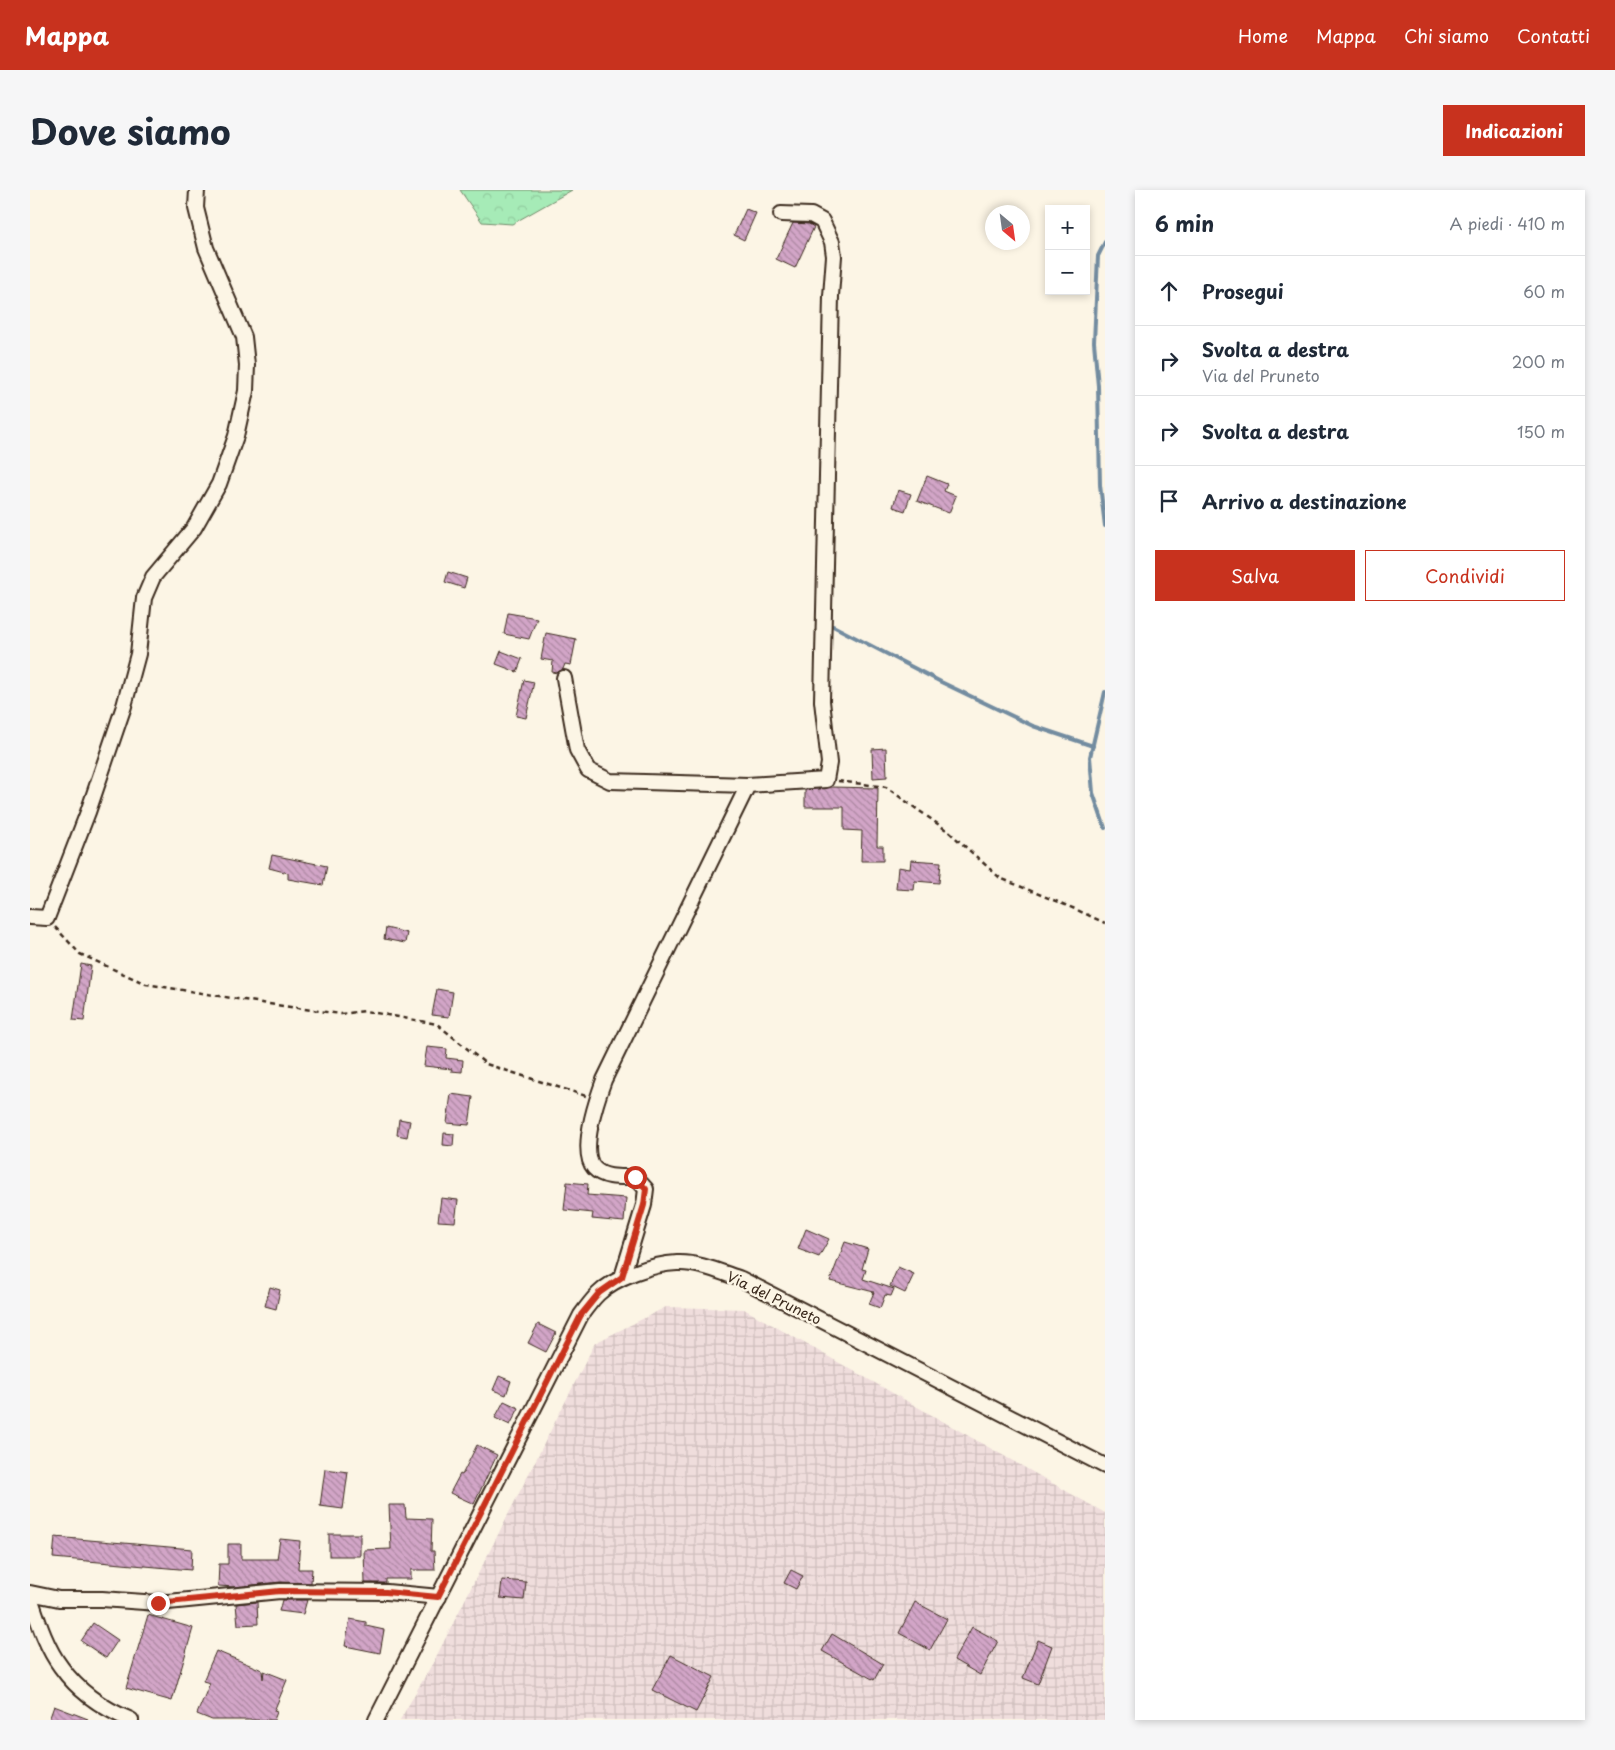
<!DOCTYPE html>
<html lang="it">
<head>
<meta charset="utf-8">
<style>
  :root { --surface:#fff; --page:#f6f6f7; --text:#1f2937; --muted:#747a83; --line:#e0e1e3; --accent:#c8321e }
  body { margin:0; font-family:"Playpen Sans",sans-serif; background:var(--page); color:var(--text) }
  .controls { position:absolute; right:15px; top:15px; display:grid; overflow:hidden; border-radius:0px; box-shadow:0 2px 8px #0003 }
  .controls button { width:45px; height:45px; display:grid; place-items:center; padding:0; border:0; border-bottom:1px solid var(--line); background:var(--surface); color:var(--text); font:25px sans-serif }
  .compass { position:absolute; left:955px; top:15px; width:45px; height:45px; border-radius:50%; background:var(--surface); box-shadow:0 2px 8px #0003; rotate:151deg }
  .stop { position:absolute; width:15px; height:15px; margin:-11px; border:4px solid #c8321e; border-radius:50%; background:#fff }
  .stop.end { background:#c8321e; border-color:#fff; box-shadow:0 1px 5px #0008 }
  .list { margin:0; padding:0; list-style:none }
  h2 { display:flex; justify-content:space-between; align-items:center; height:65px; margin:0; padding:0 20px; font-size:21px }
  h2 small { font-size:16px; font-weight:400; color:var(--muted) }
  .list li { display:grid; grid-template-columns:32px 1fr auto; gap:15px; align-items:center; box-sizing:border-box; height:70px; padding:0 20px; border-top:1px solid var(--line) }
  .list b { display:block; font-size:19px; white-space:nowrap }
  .list p { margin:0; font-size:16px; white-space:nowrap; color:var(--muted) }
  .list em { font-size:16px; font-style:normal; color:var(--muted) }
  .actions { display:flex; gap:10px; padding:15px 20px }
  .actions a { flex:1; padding:11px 0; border:1px solid var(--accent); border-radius:0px; text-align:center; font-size:18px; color:var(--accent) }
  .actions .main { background:var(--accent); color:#fff }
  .icon { flex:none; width:28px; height:28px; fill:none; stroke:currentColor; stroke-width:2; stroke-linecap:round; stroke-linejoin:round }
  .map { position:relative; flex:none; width:1075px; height:1530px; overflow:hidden; border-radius:0px }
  header { display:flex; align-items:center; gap:30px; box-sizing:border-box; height:70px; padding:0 25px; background:var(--accent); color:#fff }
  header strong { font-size:24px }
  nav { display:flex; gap:28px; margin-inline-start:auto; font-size:18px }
  .intro { display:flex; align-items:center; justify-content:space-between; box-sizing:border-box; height:120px; padding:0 30px }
  h1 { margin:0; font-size:35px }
  .button { padding:12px 22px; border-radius:0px; background:var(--accent); color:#fff; font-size:18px; font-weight:700 }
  main { display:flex; gap:30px; padding:0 30px }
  aside { flex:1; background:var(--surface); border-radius:0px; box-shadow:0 2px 8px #0003 }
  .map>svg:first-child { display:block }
  .industrial { fill:url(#industrial-grid) }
  .forest { fill:url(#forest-crowns); stroke:#708a6a }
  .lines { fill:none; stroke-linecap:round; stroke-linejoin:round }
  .stream { stroke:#738ca0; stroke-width:4 }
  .building { fill:url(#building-back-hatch); stroke:#3b2a1e }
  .minor-casing { stroke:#3b2a1e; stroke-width:18 }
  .path { stroke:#3b2a1e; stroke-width:2.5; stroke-dasharray:5 4; stroke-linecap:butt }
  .minor { stroke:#fcf5e5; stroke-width:14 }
  .route { stroke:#c8321e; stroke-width:6 }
  .labels { text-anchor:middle; stroke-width:5; stroke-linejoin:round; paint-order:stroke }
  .street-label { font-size:14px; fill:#3b2a1e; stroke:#fcf5e5 }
</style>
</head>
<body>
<header>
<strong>Mappa</strong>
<nav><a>Home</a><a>Mappa</a><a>Chi siamo</a><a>Contatti</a></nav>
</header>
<div class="intro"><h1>Dove siamo</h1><a class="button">Indicazioni</a></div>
<main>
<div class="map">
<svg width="1075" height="1530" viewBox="0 0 1075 1530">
  <defs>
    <pattern id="industrial-grid" width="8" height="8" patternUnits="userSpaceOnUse" patternTransform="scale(1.25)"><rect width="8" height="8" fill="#efdddc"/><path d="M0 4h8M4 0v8" fill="none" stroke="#cebebc"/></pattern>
    <pattern id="forest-crowns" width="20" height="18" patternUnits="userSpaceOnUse" patternTransform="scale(1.25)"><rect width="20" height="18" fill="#a6ebb7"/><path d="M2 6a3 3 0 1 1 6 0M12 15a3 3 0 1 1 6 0" fill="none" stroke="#90ca9d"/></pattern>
    <pattern id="building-back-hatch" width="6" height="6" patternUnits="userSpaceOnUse" patternTransform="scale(1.25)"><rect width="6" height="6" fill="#d2a5c7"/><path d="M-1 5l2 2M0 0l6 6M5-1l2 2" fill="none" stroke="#ac87a1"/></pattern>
  </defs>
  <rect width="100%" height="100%" fill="#fcf5e5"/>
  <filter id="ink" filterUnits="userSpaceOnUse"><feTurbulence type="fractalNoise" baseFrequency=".02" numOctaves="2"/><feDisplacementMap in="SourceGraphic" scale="10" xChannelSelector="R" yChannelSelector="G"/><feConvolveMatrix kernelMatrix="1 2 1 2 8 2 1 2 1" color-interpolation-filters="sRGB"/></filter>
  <g filter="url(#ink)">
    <polygon class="industrial" points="636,1117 714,1119 1075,1323 1075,1530 370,1530 405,1469 565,1153"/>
    <polygon class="forest" points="430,0 542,0 482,34 452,32"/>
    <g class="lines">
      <g class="stream">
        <polyline points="1075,52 1068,66 1064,152 1068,196 1070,295 1075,336"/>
        <polyline points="803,436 911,492 1003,536 1063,556"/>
        <polyline points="1075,502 1060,567 1063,603 1075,638"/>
      </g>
    </g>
    <g class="building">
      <polygon points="716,19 726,23 714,50 704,45"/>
      <polygon points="763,33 779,34 784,37 765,78 746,69"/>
      <polygon points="897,286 917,294 914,301 926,306 919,323 887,311"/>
      <polygon points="868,300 881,304 875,321 863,317"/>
      <polygon points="418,382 437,388 434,398 415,392"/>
      <polygon points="478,423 507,428 499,449 474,444"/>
      <polygon points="516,443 546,449 541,475 535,474 533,479 527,483 522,482 523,471 511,469"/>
      <polygon points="471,461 492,469 487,482 466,474"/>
      <polygon points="494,490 504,492 496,528 486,526"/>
      <polygon points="856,558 857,587 843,588 842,559"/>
      <polygon points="801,597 848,598 847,656 853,656 853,671 831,671 832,641 814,640 814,617 775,617 775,600"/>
      <polygon points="242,665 297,676 293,695 258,689 258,683 239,678"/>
      <polygon points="881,670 911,672 909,693 885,691 884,700 866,699 868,677 880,679"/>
      <polygon points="356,738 377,743 375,753 354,749"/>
      <polygon points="51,774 61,776 54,831 43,830"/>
      <polygon points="407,799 423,802 419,827 402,825"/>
      <polygon points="397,857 417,859 416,868 433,870 432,882 421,881 422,879 394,876"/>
      <polygon points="421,904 443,907 439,935 417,933"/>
      <polygon points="369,929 380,931 377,947 367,945"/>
      <polygon points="414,943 424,944 423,956 413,955"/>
      <polygon points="537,992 558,994 557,1005 596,1008 594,1032 562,1029 563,1023 534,1020"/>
      <polygon points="411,1008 428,1010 425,1032 408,1031"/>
      <polygon points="776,1039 799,1049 789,1067 768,1059"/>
      <polygon points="815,1052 838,1059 832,1079 836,1080 833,1089 864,1099 861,1106 855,1105 850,1118 839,1114 844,1102 800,1091"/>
      <polygon points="868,1077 884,1084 875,1103 860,1096"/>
      <polygon points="240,1097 250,1100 246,1119 235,1116"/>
      <polygon points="508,1134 526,1143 516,1162 498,1153"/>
      <polygon points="469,1186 481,1191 476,1205 463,1200"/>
      <polygon points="474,1211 489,1218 480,1235 465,1228"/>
      <polygon points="447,1255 467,1265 444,1314 420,1303 430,1284 432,1285"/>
      <polygon points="295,1279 318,1282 313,1319 290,1316"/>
      <polygon points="359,1315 375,1315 376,1328 402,1329 401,1361 404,1361 405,1380 381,1380 381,1389 356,1389 356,1393 335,1393 334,1360 361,1359"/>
      <rect x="299" y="1344" width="31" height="22"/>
      <polygon points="25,1347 162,1359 161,1380 23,1368"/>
      <polygon points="250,1349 270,1351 268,1379 282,1379 281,1393 250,1392 205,1397 188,1396 189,1374 198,1374 198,1354 211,1354 211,1369 247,1369"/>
      <polygon points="761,1380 773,1386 766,1399 754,1393"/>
      <polygon points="472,1390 496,1392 494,1410 470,1408"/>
      <polygon points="252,1410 277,1410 273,1424 249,1421"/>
      <polygon points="227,1412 228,1434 208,1435 206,1414"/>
      <polygon points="885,1412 917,1429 900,1460 869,1443"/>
      <polygon points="118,1425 163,1438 142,1511 96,1498"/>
      <polygon points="320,1429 336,1432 336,1436 354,1440 350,1463 315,1456"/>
      <polygon points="63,1433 88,1450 76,1468 51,1451"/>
      <polygon points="942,1437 968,1451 950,1485 924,1470"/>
      <polygon points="802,1444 853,1474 844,1490 792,1461"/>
      <polygon points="1008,1450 1022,1456 1008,1494 993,1488"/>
      <polygon points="186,1461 232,1480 233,1489 234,1481 257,1490 244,1521 247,1522 244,1530 182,1530 167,1524 180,1493 173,1491"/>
      <polygon points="641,1465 684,1487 666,1522 622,1500"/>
      <polygon points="24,1516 58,1529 57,1530 19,1530"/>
    </g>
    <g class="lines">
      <defs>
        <g id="minor">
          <polyline points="534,488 547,560 558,580 580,591 718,595"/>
          <polyline points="0,727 17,728 58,622 94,516 108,464 114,408 123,387 164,338 189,294 206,246 216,201 217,175 214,147 176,58 166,18 167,0"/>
          <path d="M592 1087 614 1015 616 999 605 987C592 987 574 989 564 978 549 961 567 909 574 890L718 595 796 590 799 573 792 511 801 106 804 66 802 52 792 31 781 25 751 24"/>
          <polyline points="0,1403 29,1409 72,1409 128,1413 250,1401 357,1402 409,1407"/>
          <path d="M0 1407C8 1431 16 1457 31 1477 48 1501 74 1519 101 1530"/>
          <path d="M346 1530 551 1125C556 1118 562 1110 568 1104 585 1087 623 1074 647 1073 668 1072 690 1082 711 1089L1075 1276"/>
        </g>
      </defs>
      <use href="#minor" class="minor-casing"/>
      <g class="path">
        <polyline points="808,591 856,597 919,642 970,688 1045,719 1075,733"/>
        <polyline points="25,737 50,764 116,794 232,813 311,824 335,821 407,834 456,874 556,906"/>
      </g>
      <use href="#minor" class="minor"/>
    </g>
  </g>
  <g class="lines" filter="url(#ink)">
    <polyline class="route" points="128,1413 250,1401 356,1402 408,1407 551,1125 569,1103 592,1087 614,1015 616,999 605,987"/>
  </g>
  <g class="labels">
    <g class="street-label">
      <text transform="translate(744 1108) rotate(26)" y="5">Via del Pruneto</text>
    </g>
  </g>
</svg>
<div class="controls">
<button>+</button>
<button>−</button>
</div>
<svg class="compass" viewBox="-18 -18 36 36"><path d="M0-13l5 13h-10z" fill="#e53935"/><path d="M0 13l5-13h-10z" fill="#747a83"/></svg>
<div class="stop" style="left:605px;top:987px"></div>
<div class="stop end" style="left:128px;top:1413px"></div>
</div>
<aside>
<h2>6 min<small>A piedi · 410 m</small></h2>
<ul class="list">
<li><svg class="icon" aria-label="ahead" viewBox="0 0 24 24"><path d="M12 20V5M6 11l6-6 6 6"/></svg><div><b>Prosegui</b></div><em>60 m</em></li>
<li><svg class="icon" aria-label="right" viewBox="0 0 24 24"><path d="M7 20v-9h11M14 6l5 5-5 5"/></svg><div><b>Svolta a destra</b><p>Via del Pruneto</p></div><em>200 m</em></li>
<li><svg class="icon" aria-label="right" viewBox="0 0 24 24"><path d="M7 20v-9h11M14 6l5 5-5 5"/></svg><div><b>Svolta a destra</b></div><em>150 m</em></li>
<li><svg class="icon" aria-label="arrive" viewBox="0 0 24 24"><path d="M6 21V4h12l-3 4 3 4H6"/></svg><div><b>Arrivo a destinazione</b></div></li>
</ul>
<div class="actions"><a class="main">Salva</a><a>Condividi</a></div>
</aside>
</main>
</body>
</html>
